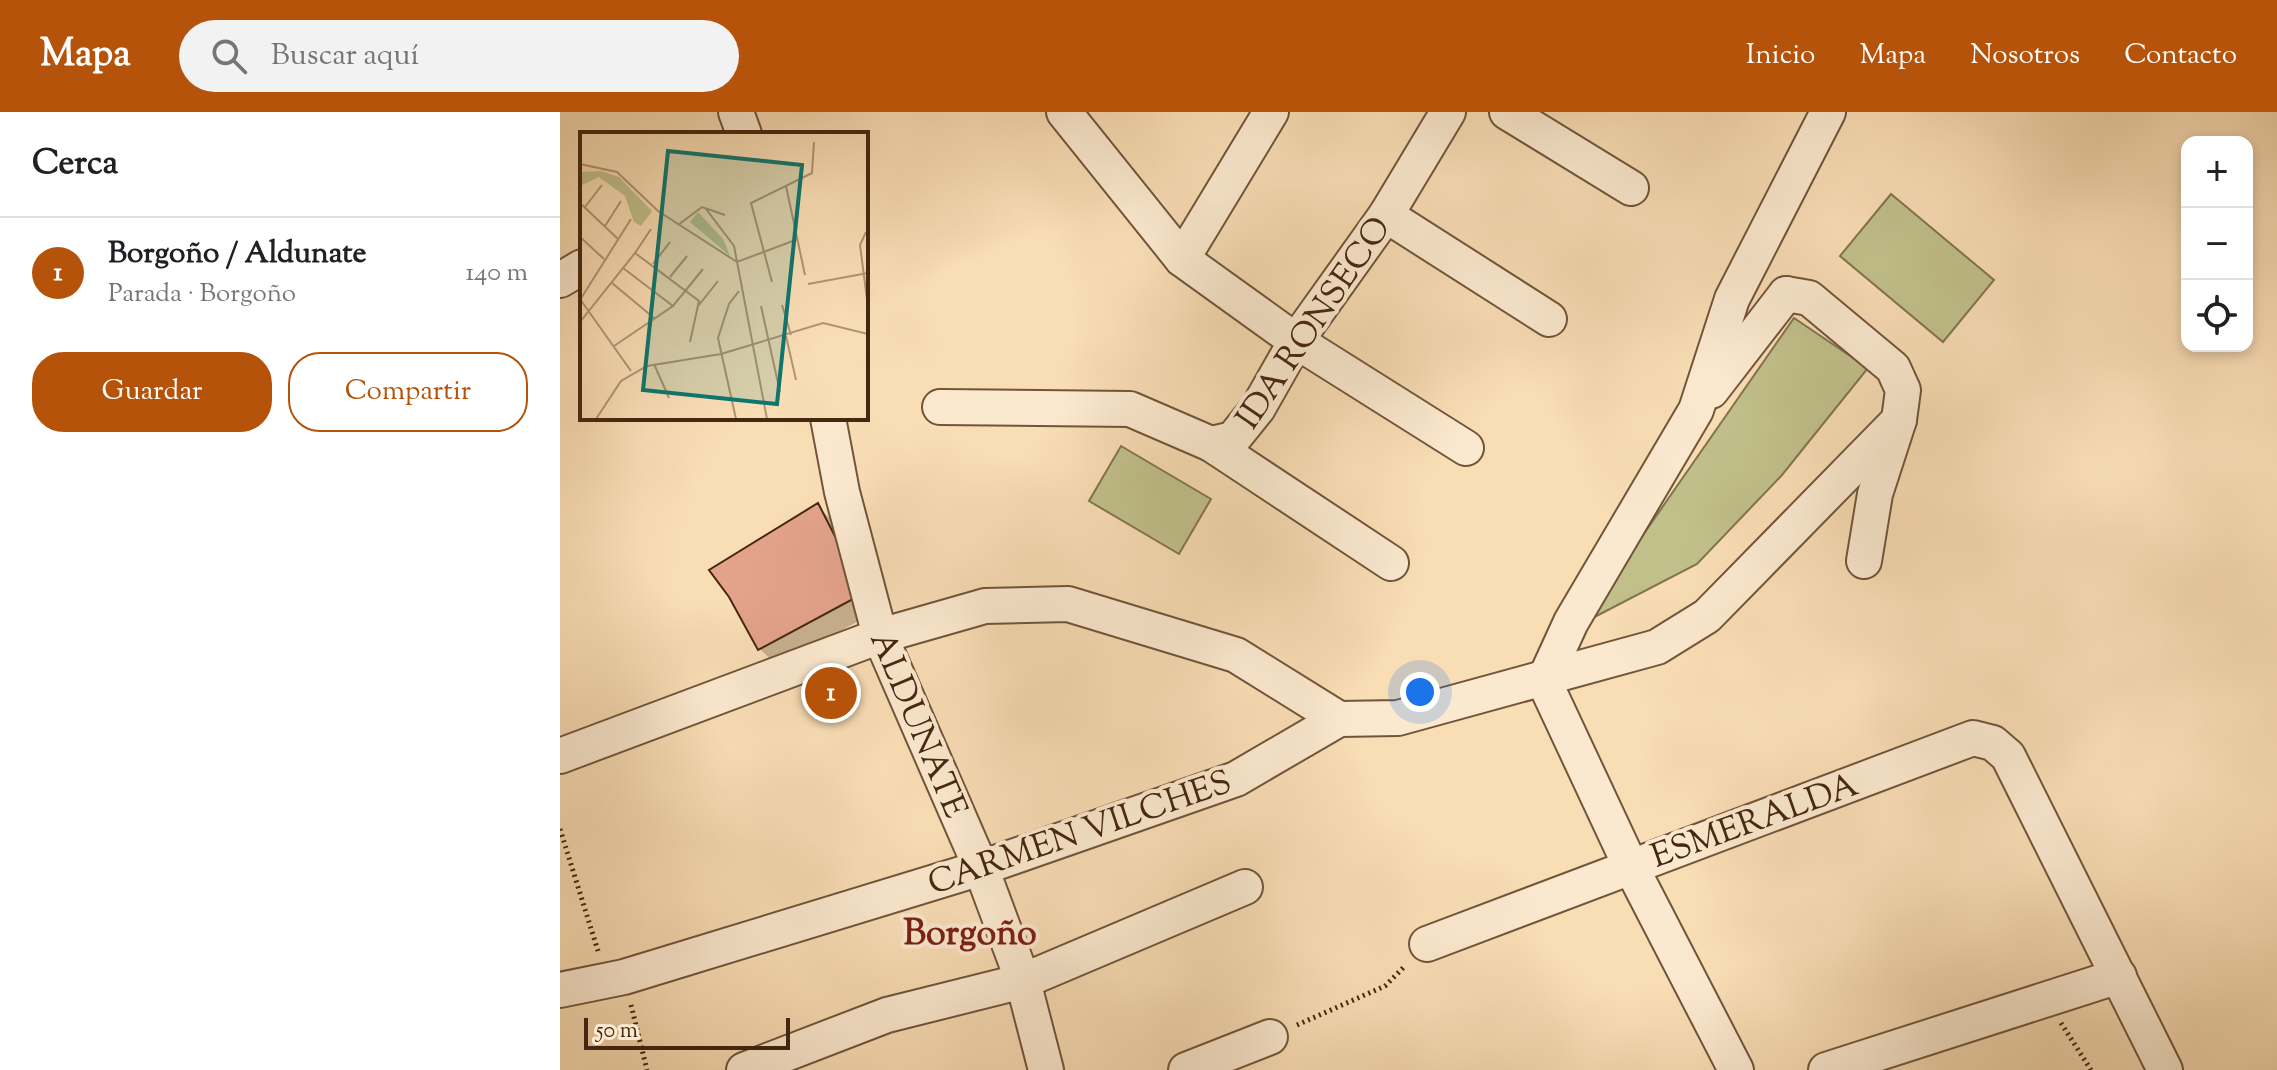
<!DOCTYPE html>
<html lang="es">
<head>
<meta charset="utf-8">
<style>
  :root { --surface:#fff; --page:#f2f2f2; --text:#202124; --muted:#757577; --line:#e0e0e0; --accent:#b45309 }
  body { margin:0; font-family:"Sorts Mill Goudy",serif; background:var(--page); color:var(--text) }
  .controls { position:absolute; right:24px; top:24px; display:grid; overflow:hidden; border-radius:16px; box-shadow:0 4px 12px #0003 }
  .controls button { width:72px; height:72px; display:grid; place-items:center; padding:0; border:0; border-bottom:2px solid var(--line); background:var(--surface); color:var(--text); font:40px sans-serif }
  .scale { position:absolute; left:24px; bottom:20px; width:206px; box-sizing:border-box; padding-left:8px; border:4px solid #452710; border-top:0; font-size:22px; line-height:28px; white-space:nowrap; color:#452710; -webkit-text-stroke:6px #fbe9cf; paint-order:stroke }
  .you { position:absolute; left:860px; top:580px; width:28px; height:28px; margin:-20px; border:6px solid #fff; border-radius:50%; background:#1a73e8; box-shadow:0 0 0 12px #1a73e833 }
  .badge { display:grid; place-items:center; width:52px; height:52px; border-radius:50%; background:var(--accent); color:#fff; font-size:26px; font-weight:700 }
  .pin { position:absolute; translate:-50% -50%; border:4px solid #fff; box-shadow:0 2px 8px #0006 }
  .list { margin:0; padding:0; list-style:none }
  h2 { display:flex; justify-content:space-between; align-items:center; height:104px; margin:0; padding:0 32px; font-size:34px }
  h2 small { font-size:26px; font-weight:400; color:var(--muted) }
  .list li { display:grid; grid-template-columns:52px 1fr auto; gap:24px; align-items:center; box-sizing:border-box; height:112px; padding:0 32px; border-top:2px solid var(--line) }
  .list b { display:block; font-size:30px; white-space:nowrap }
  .list p { margin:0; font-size:26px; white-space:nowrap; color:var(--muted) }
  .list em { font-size:26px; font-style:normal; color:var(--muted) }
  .actions { display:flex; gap:16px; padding:24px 32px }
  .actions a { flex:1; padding:18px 0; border:2px solid var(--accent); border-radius:32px; text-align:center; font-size:28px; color:var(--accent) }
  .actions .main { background:var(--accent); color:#fff }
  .icon { flex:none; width:44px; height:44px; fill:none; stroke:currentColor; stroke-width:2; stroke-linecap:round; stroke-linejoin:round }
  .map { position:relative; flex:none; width:1717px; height:958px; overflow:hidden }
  header { display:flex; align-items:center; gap:48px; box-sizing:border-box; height:112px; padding:0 40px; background:var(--accent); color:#fff }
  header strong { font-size:38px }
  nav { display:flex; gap:44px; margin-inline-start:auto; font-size:28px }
  .search { width:560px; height:72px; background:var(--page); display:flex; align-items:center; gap:20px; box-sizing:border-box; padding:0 28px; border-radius:44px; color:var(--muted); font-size:30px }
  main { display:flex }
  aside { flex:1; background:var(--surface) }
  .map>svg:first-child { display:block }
  .green { fill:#c1c08b; stroke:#83744e; stroke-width:2 }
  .shadow { fill:#0003 }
  .building { fill:#e3a38b; stroke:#452710; stroke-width:2 }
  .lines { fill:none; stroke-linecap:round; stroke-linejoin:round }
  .street-casing { stroke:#725439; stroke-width:38 }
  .path { stroke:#452710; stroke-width:5; stroke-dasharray:2 4; stroke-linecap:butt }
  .street { stroke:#fbe9cf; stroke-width:34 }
  .labels { text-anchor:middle; stroke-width:8; stroke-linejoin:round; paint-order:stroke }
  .street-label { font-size:34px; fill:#452710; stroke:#fbe9cf }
  .neighbourhood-label { font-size:36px; font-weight:bold; fill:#7a1f14; stroke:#fbe9cf }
  .inset-road { fill:none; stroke:#b19473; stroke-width:2 }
  .view { fill:#0f766e; fill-opacity:0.15; stroke:#0f766e; stroke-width:4 }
  .inset-edge { fill:none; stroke:#452710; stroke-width:4 }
</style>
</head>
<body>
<header>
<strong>Mapa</strong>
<div class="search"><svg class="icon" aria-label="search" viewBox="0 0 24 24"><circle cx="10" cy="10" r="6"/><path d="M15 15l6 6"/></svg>Buscar aquí</div>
<nav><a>Inicio</a><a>Mapa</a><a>Nosotros</a><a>Contacto</a></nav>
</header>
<main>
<aside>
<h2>Cerca<small></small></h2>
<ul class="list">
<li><span class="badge">1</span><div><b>Borgoño / Aldunate</b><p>Parada · Borgoño</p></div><em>140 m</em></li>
</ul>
<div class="actions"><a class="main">Guardar</a><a>Compartir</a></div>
</aside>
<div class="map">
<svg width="1717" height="958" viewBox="0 0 1717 958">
  <rect width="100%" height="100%" fill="#f9ddb5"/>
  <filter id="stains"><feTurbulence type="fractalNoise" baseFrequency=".0025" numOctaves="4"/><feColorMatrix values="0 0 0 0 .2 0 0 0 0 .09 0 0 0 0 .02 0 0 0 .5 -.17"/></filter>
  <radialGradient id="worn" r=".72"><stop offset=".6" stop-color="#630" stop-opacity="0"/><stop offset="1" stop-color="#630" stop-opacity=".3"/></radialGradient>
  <g class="green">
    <polygon points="1331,82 1434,168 1383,230 1280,144"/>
    <polygon points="1234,206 1308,256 1222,363 1137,452 1021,512"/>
    <polygon points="561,334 651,387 619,442 529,389"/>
  </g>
  <polygon class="shadow" points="257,394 274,410 310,503 216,553 200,537"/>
  <polygon class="building" points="258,391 282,438 295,486 198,538 169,485 149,458"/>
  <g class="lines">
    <defs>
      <g id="street">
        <polyline points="176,0 184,22"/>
        <polyline points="504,0 622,147 736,229 906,336"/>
        <polyline points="947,0 1071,76"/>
        <polyline points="826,103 989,207"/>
        <polyline points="622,147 711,0"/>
        <polyline points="0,168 22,155"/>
        <polyline points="1226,182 1249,186 1333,256 1343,278 1339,308 1315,382 1304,449"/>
        <polyline points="1151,279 1226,182"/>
        <polyline points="380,295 570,297 651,332 673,327 698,296 736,229 826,103 888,0"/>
        <polyline points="268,306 282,380 320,524 421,756 463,869 486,958"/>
        <polyline points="651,332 831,451"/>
        <polyline points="0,644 320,524 425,494 508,492 676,543 779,607"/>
        <polyline points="867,832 1413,626 1433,631 1448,644 1605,958"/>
        <polyline points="0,878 64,865 421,756 676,667 779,607 838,606 1097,535 1147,504 1339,308"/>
        <polyline points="184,958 327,903 463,869 685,775"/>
        <polyline points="626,958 710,925"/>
        <polyline points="1176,958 1070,753 984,569 1011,510 1136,298 1172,187 1268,0"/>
        <polyline points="1266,958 1559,864"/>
      </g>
    </defs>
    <use href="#street" class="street-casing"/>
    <g class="path">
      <polyline points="0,717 38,839"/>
      <polyline points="71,893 87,958"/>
      <polyline points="1501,911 1531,958"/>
      <polyline points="737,913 825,874 846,853"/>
    </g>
    <use href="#street" class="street"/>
  </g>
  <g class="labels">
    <g class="street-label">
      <text transform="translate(752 210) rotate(-56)" y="12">IDA RONSECO</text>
      <text transform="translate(360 612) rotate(67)" y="12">ALDUNATE</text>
      <text transform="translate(1194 707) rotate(-20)" y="12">ESMERALDA</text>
      <text transform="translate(519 719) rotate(-19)" y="12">CARMEN VILCHES</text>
    </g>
    <g class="neighbourhood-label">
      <text x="410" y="832">Borgoño</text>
    </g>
  </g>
  <g transform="translate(20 20)">
    <rect width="288" height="288" fill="#f9ddb5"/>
    <path d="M21 39 39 45 72 79 61 94 54 90 45 64 19 45 0 54V40ZM118 80 143 107 150 124 110 90Z" fill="#c1c08b"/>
    <path class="inset-road" d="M0 32 37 40 78 79 157 130 218 107M206 54 225 143M0 71 38 107M5 75 22 53M126 77 154 114 187 287M98 93 122 75 145 83M25 94 41 69M286 100 280 113 288 175M0 105 24 127M55 121 119 169 110 210M55 121 71 97M73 132 90 110M43 136 93 174M90 145 107 124M192 150 171 71 232 41 234 10M32 151 74 186M228 152 288 141M0 167 51 239M0 168 51 87M119 173 138 149M202 173 211 203M181 174 200 260M0 190 55 121M206 204 216 248M34 214 93 174 123 137M74 232 89 266M16 287 41 249 67 234 141 222 243 191 288 202M156 287 138 206 149 172 159 159"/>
    <path class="view" d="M88 19 222 33 197 272 63 258Z"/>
    <rect width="288" height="288" class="inset-edge"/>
  </g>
  <rect width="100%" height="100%" filter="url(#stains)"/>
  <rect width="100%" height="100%" fill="url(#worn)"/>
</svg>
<div class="controls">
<button>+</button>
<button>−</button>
<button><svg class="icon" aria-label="locate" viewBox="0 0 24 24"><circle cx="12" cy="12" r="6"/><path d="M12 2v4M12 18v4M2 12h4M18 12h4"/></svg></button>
</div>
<div class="scale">50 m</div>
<div class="you"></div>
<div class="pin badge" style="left:271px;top:581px">1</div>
</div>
</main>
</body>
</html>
